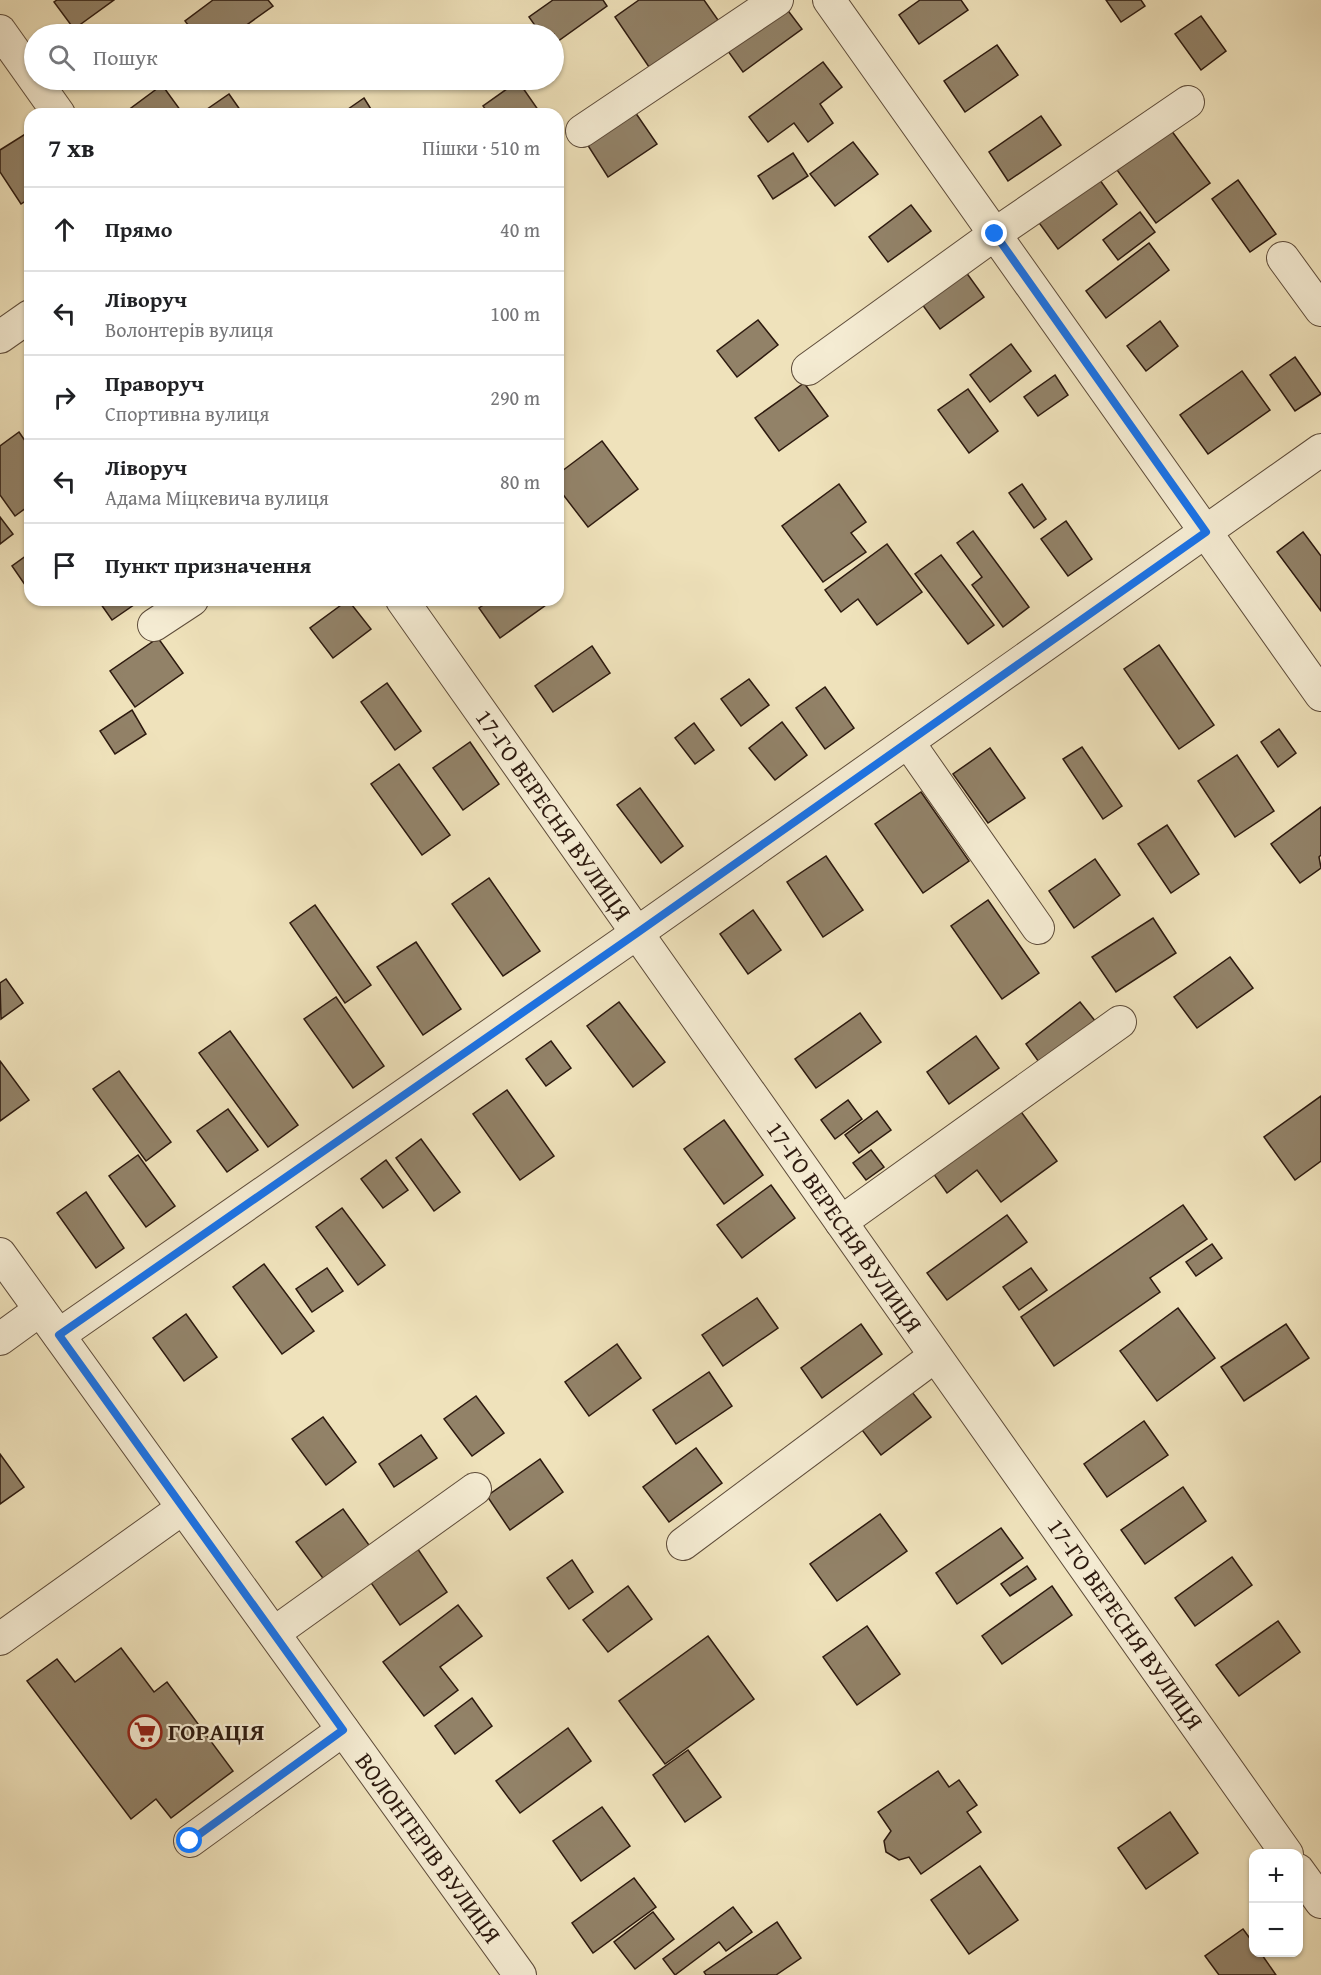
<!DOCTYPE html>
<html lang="uk">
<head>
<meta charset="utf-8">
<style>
  :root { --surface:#fff; --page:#f6f6f6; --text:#202124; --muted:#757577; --line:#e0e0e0 }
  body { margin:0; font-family:"Gentium Book Plus",serif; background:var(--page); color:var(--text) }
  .controls { position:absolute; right:18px; bottom:18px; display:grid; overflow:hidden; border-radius:12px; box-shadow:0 2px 4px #0004 }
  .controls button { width:54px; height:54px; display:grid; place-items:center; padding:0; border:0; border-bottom:2px solid var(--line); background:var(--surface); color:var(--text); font:30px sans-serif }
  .stop { position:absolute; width:18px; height:18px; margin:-14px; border:4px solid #1a73e8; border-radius:50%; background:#fff }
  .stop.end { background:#1a73e8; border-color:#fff; box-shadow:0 2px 6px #0008 }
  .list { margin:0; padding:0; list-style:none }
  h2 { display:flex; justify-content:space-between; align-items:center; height:78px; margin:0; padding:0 24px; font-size:26px }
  h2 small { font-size:20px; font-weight:400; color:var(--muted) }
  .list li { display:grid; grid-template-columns:39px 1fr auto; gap:18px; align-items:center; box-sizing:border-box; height:84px; padding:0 24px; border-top:2px solid var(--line) }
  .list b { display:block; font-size:22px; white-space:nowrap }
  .list p { margin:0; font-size:20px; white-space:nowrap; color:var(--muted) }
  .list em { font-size:20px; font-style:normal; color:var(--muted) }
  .icon { flex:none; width:33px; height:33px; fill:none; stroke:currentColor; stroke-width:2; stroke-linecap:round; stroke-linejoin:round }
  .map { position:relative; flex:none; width:1321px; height:1975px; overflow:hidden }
  .search { position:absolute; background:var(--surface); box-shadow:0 2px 4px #0004; left:24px; top:24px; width:540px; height:66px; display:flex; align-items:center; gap:15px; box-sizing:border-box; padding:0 21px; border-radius:33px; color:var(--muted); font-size:22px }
  .panel { position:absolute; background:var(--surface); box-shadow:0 2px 4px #0004; left:24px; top:108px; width:540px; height:498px; border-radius:18px }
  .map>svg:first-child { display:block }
  .building { fill:#928268; stroke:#2d1a0f; stroke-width:1.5 }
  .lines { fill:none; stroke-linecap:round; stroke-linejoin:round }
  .minor-casing { stroke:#5e4c3a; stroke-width:34 }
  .minor { stroke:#f5ecd3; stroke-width:32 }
  .route { stroke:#1a73e8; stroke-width:8 }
  .labels { text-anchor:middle; stroke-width:4.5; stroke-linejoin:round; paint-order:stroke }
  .street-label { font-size:24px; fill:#2d1a0f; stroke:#f5ecd3 }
  .poi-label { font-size:24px; font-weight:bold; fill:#2d1a0f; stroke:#f5ecd3; text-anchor:start }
</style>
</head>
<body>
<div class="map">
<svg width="1321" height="1975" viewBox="0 0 1321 1975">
  <rect width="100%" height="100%" fill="#efe2bb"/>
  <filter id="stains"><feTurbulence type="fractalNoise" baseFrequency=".00333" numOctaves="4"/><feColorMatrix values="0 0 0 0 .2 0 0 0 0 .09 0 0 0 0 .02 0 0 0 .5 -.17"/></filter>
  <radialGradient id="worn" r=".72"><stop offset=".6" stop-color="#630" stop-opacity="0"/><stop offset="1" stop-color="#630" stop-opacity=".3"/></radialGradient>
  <g class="building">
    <polygon points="57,0 114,0 74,29 54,2"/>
    <polygon points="213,0 268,0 273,6 234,34 195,34 185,21"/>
    <polygon points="553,0 603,0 607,6 554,44 554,34 541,34 529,17"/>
    <polygon points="639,0 704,0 718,20 649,67 615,17"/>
    <polygon points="920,0 961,0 968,10 919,44 899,15"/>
    <polygon points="1106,0 1141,0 1145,6 1121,22"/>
    <polygon points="783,4 802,29 743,72 725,47"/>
    <polygon points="1201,16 1226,51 1201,70 1175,34"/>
    <polygon points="997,45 1018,75 965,112 944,81"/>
    <polygon points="823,62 842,87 820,104 833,123 808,142 794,123 768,142 749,117"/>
    <polygon points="518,81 541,114 489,114 483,106"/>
    <polygon points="162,85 181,111 177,114 129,114 127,111"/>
    <polygon points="229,94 243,114 200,114"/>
    <polygon points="364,98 374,114 341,114"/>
    <polygon points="635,112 657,144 608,177 587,144"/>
    <polygon points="1041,116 1061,145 1008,181 989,152"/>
    <polygon points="1171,130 1210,183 1156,223 1117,170"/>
    <polygon points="27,133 30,136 30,198 21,204 0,172 0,150"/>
    <polygon points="853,142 878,174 835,206 810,174"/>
    <polygon points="793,153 808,176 773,199 758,176"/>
    <polygon points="1097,176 1117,204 1058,249 1037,220"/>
    <polygon points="1238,180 1276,234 1250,252 1212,199"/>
    <polygon points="911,205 931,231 888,262 869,237"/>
    <polygon points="1140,212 1155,232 1118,260 1103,240"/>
    <polygon points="1149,243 1169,270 1106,318 1086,291"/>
    <polygon points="963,268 984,297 940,329 919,300"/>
    <polygon points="758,320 778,345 737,377 717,351"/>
    <polygon points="1160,321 1178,346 1146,371 1127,346"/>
    <polygon points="1011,344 1031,371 990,402 970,375"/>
    <polygon points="1295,357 1321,394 1295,411 1270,375"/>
    <polygon points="1242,371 1270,410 1208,454 1180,415"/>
    <polygon points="1055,375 1068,395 1038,416 1024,397"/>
    <polygon points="804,383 828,416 779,451 755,418"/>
    <polygon points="968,389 998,431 969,453 938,410"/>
    <polygon points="19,432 30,448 30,505 15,516 0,495 0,446"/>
    <polygon points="602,441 638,489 588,527 558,488 558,474"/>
    <polygon points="839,484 866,522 851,533 866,552 823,582 782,526"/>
    <polygon points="1022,484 1046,519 1034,528 1009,493"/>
    <polygon points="0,517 13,534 0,544"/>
    <polygon points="1066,521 1092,559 1068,576 1041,539"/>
    <polygon points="973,531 1029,607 1003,627 972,585 982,577 957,543"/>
    <polygon points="1303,532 1321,556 1321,611 1277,552"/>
    <polygon points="887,544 922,592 877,625 858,599 841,612 825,590"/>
    <polygon points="30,553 30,592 12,566"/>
    <polygon points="941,555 994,625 968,644 915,574"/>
    <polygon points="98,600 141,600 112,620"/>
    <polygon points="348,600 371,629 333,658 310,628"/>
    <polygon points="491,600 553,600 500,638 479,608"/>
    <polygon points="158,638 183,673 135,707 110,671"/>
    <polygon points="1159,645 1214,725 1179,749 1124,669"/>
    <polygon points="592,646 610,673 553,712 535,686"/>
    <polygon points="749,679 769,705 741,726 721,699"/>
    <polygon points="387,683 421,731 395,750 361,702"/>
    <polygon points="825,687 854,728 825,749 796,708"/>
    <polygon points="132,710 146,734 115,754 100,731"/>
    <polygon points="782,722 807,755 775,780 749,748"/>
    <polygon points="694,723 714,750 695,764 675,738"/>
    <polygon points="1279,729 1296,753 1278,767 1261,742"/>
    <polygon points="470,742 499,784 463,810 433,768"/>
    <polygon points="1082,747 1122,806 1103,819 1063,759"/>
    <polygon points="990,748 1025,798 988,823 953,774"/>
    <polygon points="1237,755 1274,811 1235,837 1198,781"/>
    <polygon points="399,764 450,835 422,855 371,784"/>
    <polygon points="640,788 683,846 661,863 617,805"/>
    <polygon points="921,792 969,861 923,893 875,824"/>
    <polygon points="1321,807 1321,855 1319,857 1321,868 1300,883 1271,844"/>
    <polygon points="1167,825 1199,874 1171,893 1138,844"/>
    <polygon points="826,856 863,910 823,937 787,882"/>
    <polygon points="1095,859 1120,895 1074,928 1049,891"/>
    <polygon points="489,878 540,951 503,976 452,904"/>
    <polygon points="988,900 1039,973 1002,999 951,926"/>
    <polygon points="315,905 371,985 345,1003 290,923"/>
    <polygon points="753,910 781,950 748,974 720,934"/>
    <polygon points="1153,918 1176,953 1116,992 1092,957"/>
    <polygon points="416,942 461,1009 423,1035 377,967"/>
    <polygon points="1230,957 1253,988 1197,1028 1174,997"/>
    <polygon points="6,979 23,1003 1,1019 0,983"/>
    <polygon points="336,997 384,1066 353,1088 304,1019"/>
    <polygon points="619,1002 665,1062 633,1087 587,1026"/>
    <polygon points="1080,1002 1096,1022 1041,1065 1026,1044"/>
    <polygon points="860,1013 881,1042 816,1088 795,1059"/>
    <polygon points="230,1031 298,1125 268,1147 199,1053"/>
    <polygon points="976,1036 999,1068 949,1104 927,1072"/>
    <polygon points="551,1041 571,1068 546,1086 526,1059"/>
    <polygon points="0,1061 29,1100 0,1121"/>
    <polygon points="119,1071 171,1142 146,1161 93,1089"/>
    <polygon points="507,1090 554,1156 520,1180 473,1114"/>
    <polygon points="1321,1096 1321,1161 1295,1180 1264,1137"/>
    <polygon points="848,1100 862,1119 835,1139 821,1120"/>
    <polygon points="228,1109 258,1150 227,1172 197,1131"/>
    <polygon points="1019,1109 1057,1161 1001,1202 977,1170 947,1193 933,1173"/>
    <polygon points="877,1111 891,1130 859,1153 845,1135"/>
    <polygon points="724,1120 763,1175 724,1204 684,1149"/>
    <polygon points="421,1139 460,1192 434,1211 396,1158"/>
    <polygon points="871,1150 884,1167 866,1180 853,1163"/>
    <polygon points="138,1155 175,1206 146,1227 109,1176"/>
    <polygon points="386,1160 408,1190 383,1208 361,1179"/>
    <polygon points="771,1185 795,1218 742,1258 717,1225"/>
    <polygon points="86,1192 124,1248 96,1268 57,1213"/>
    <polygon points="1183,1205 1207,1239 1150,1278 1160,1292 1054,1366 1021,1317"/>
    <polygon points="342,1208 385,1265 358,1285 316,1227"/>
    <polygon points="1007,1215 1027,1242 947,1300 927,1273"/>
    <polygon points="1212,1244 1222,1258 1196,1276 1186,1262"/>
    <polygon points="264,1264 314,1331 282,1354 233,1287"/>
    <polygon points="327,1268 343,1291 312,1312 296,1289"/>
    <polygon points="1031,1268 1047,1290 1019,1310 1003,1287"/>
    <polygon points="757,1298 778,1328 723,1366 702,1335"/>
    <polygon points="1178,1308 1215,1358 1157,1401 1120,1351"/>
    <polygon points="186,1314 217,1357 184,1381 153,1338"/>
    <polygon points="861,1324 882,1354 822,1398 801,1368"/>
    <polygon points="1286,1324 1309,1358 1244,1401 1221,1367"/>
    <polygon points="617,1344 641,1378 589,1416 565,1382"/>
    <polygon points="709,1372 732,1406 676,1444 653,1410"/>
    <polygon points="909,1388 931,1417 881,1455 859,1426"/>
    <polygon points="476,1396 504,1433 472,1456 444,1419"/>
    <polygon points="323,1417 356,1462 326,1485 292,1439"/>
    <polygon points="1144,1421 1168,1455 1107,1497 1084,1464"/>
    <polygon points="421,1435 437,1458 394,1487 379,1464"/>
    <polygon points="696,1448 722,1483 669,1522 643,1487"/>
    <polygon points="0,1454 24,1487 0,1504"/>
    <polygon points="540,1459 563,1492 510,1530 487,1496"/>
    <polygon points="1183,1487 1206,1521 1145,1564 1121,1530"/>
    <polygon points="343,1509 374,1552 328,1585 296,1542"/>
    <polygon points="880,1514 907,1551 837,1601 810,1564"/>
    <polygon points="1001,1528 1023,1558 957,1604 936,1573"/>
    <polygon points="413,1542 447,1592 400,1625 365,1574"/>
    <polygon points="1232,1557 1252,1585 1195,1626 1175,1598"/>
    <polygon points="572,1560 593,1592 569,1609 547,1578"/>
    <polygon points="1027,1566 1036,1579 1010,1596 1001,1584"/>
    <polygon points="628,1586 652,1619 608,1652 583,1620"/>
    <polygon points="1052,1586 1072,1615 1002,1664 982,1636"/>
    <polygon points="458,1605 482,1636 440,1667 458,1690 424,1716 383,1662"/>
    <polygon points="1278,1621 1300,1652 1239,1696 1216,1665"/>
    <polygon points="867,1626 900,1674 857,1705 823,1657"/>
    <polygon points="708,1636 754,1699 665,1764 619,1701"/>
    <polygon points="121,1648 154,1692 167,1682 233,1771 171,1818 156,1799 131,1819 27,1681 57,1659 75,1682"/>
    <polygon points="472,1698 492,1726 455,1754 435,1726"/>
    <polygon points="568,1728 591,1761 520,1813 496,1781"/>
    <polygon points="688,1750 721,1797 685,1822 653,1775"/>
    <polygon points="938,1771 949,1787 959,1780 977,1805 967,1812 981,1832 921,1874 909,1857 899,1860 886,1852 884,1841 891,1831 878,1812"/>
    <polygon points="602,1807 630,1846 581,1881 553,1841"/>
    <polygon points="1170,1812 1198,1853 1146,1889 1118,1848"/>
    <polygon points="980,1866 1018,1920 969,1954 931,1900"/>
    <polygon points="634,1878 656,1907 593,1953 572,1923"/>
    <polygon points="733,1907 752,1932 726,1951 719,1942 675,1975 663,1959"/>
    <polygon points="653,1912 674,1939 635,1969 614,1942"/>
    <polygon points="777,1922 801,1958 776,1975 706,1975 704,1972"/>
    <polygon points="1243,1929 1254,1944 1254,1952 1260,1952 1276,1975 1219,1975 1205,1956"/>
  </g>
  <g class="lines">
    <defs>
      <g id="minor">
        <polyline points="829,0 1321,695"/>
        <polyline points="0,31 59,114"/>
        <polyline points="582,131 777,0"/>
        <polyline points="1283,258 1321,310"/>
        <polyline points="0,337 30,316"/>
        <polyline points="808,369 995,234 1188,102"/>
        <polyline points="402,600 1287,1854"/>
        <polyline points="154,625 192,600"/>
        <polyline points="908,742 1038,928"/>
        <polyline points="841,1222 1120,1022"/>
        <polyline points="0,1254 520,1975"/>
        <polyline points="59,1335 637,933 1321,450"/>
        <polyline points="0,1339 40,1310"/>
        <polyline points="683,1544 935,1356"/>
        <polyline points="274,1633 475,1489"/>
        <polyline points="0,1639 183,1508"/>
        <polyline points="190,1841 343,1730"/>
        <polyline points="1298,1870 1321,1902"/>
      </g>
    </defs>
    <use href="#minor" class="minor-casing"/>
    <use href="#minor" class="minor"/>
  </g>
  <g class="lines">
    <polyline class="route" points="190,1841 343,1730 59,1335 637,933 1206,532 995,234"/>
  </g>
  <defs>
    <symbol id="supermarket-ring" viewBox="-11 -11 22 22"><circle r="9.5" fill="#f5ecd3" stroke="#8f2418" stroke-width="1.5"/><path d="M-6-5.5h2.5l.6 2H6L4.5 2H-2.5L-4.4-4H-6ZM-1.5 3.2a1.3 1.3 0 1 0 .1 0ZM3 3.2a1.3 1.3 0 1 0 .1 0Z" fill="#8f2418"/></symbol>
  </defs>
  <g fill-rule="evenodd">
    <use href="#supermarket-ring" x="126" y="1713" width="38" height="38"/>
  </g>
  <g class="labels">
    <g class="street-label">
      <text transform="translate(553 815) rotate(55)" y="8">17-ГО ВЕРЕСНЯ ВУЛИЦЯ</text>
      <text transform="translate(844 1227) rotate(55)" y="8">17-ГО ВЕРЕСНЯ ВУЛИЦЯ</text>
      <text transform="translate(1125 1624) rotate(55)" y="8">17-ГО ВЕРЕСНЯ ВУЛИЦЯ</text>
      <text transform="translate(428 1848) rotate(54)" y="8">ВОЛОНТЕРІВ ВУЛИЦЯ</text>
    </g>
    <g class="poi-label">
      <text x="168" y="1740">ГОРАЦІЯ</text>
    </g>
  </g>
  <rect width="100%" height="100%" filter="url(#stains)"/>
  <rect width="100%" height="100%" fill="url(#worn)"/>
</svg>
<div class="controls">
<button>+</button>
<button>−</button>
</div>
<div class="stop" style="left:190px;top:1841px"></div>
<div class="stop end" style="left:995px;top:234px"></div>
<div class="search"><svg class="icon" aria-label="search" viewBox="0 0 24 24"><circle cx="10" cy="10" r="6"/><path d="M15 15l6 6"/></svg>Пошук</div>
<section class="panel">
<h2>7 хв<small>Пішки · 510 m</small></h2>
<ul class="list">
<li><svg class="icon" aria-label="ahead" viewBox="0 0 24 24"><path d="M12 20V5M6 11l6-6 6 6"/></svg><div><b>Прямо</b></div><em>40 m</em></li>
<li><svg class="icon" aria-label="left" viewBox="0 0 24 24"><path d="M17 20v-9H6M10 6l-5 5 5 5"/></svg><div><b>Ліворуч</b><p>Волонтерів вулиця</p></div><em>100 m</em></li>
<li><svg class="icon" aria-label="right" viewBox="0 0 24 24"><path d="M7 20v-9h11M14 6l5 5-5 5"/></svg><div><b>Праворуч</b><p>Спортивна вулиця</p></div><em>290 m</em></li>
<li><svg class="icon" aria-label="left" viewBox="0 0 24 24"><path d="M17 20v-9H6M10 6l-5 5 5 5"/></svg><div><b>Ліворуч</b><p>Адама Міцкевича вулиця</p></div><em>80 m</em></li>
<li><svg class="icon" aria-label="arrive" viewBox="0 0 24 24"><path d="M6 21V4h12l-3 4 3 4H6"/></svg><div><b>Пункт призначення</b></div></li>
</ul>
</section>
</div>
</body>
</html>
